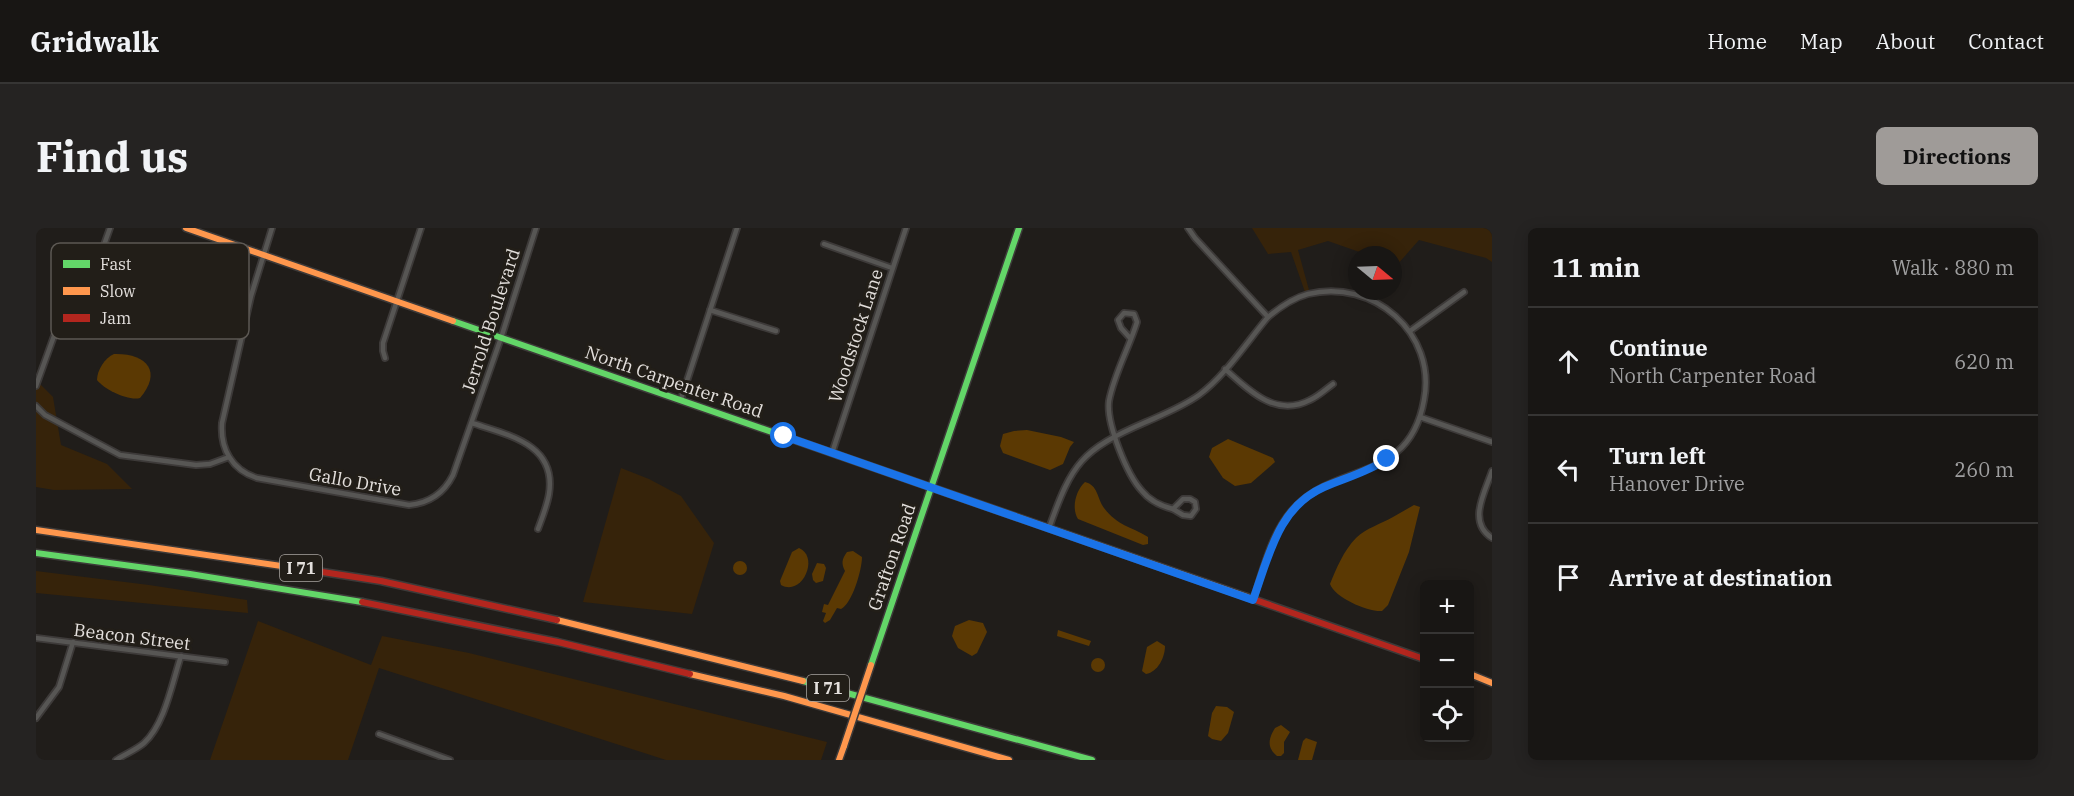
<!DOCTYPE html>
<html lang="en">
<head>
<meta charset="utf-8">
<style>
  :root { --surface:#181614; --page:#252322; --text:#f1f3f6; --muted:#9f9fa0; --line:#363534; --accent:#9f9b98 }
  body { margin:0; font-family:"IBM Plex Serif",serif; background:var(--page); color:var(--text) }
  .controls { position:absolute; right:18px; bottom:18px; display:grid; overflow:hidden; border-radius:9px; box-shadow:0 3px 15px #0003 }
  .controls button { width:54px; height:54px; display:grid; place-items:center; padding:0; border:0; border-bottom:2px solid var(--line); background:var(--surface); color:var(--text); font:30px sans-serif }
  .compass { position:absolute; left:1312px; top:18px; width:54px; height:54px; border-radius:50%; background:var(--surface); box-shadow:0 3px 15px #0003; rotate:109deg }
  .stop { position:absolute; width:18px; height:18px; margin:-14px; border:4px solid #1a73e8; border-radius:50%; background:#fff }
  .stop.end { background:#1a73e8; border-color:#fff; box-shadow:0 2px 6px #0008 }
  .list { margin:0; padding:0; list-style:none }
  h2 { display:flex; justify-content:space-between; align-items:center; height:78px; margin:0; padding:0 24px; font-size:26px }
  h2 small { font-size:20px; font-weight:400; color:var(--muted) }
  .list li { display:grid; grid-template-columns:39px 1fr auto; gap:18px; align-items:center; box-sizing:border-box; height:108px; padding:0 24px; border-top:2px solid var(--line) }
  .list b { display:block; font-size:22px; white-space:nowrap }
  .list p { margin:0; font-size:20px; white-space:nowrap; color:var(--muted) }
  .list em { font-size:20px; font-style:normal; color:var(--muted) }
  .icon { flex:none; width:33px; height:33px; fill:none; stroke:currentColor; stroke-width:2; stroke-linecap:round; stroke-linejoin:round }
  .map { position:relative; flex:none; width:1456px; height:532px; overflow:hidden; border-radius:9px }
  header { display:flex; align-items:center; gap:36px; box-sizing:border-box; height:84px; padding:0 30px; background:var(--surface); border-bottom:2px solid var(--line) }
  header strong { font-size:28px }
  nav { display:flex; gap:33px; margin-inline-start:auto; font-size:21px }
  .intro { display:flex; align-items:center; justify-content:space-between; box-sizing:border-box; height:144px; padding:0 36px }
  h1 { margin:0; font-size:42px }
  .button { padding:15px 27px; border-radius:9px; background:var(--accent); color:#111; font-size:21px; font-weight:700 }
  main { display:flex; gap:36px; padding:0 36px }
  aside { flex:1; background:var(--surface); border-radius:9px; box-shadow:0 3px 15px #0003 }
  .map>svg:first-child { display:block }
  .green { fill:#36230a }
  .water { fill:#5b3903 }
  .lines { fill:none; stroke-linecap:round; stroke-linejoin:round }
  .street-casing { stroke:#3d3a39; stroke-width:8 }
  .fast-casing { stroke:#3d3a39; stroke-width:9 }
  .slow-casing { stroke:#3d3a39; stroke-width:9 }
  .jam-casing { stroke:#3d3a39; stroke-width:9 }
  .street { stroke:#575654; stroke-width:4.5 }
  .fast { stroke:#63d668; stroke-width:6 }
  .slow { stroke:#ff974d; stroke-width:6 }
  .jam { stroke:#b3261e; stroke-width:6 }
  .slow-bridge-casing { stroke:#3d3a39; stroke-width:9; stroke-linecap:butt }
  .slow-bridge { stroke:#ff974d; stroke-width:6 }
  .route { stroke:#1a73e8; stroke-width:8 }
  .labels { text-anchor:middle; stroke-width:6; stroke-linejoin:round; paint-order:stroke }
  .shield { fill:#221e18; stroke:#a9a5a1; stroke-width:1.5 }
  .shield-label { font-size:16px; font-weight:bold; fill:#e3dfdc }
  .street-label { font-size:18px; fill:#e3dfdc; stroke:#221e18 }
  .key { fill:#221e18; stroke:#5c5853; stroke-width:1.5 }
  .key-label { font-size:16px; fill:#e3dfdc }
</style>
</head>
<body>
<header>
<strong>Gridwalk</strong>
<nav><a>Home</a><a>Map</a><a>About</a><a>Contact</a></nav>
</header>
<div class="intro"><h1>Find us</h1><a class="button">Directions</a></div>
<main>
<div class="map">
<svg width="1456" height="532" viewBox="0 0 1456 532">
  <rect width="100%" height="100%" fill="#201d1a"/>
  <g class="green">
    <polygon points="1216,0 1456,0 1456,34 1450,30 1383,12 1361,37 1357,36 1357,27 1332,27 1292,13 1262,22 1273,62 1269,64 1255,24 1232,26"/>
    <polygon points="0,152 17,169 25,217 71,236 96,261 18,262 0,259"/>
    <polygon points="585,240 613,251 645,268 678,315 656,386 547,374"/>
    <polygon points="0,343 113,357 211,372 212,385 0,365"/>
    <polygon points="222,393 335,437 346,408 433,425 791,514 785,532 630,532 343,440 312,532 174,532"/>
  </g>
  <g class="water">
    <path d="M78 126C110 125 127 143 104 170 92 173 69 162 61 152 61 142 69 130 78 126Z"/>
    <polygon points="991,202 1025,209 1038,214 1034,219 1027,236 1014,242 967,225 964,218 967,206 978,203"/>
    <polygon points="1192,211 1237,230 1239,234 1215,255 1199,258 1187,250 1173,229 1176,220"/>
    <path d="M1049 254C1062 257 1061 270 1068 280 1082 298 1094 298 1112 309V316L1107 317 1042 291C1035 280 1040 262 1049 254Z"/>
    <path d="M1378 277 1384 279 1373 324 1352 377 1346 383C1332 384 1299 370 1294 356 1300 341 1308 322 1320 310 1330 300 1345 296 1357 289 1364 285 1371 281 1378 277Z"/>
    <path d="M763 320C784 329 766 369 745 357L744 353 756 324Z"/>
    <path d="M817 323 826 329C826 342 816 376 805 381L801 380 794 392 789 395 787 393 790 385 786 384 788 376 792 377 809 343C805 335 806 331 811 324Z"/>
    <circle cx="704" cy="340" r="7"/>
    <polygon points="781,335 788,336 790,340 787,353 780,355 777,352 776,346"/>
    <polygon points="933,392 947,395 951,404 941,425 936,428 922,420 916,408 919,398"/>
    <polygon points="1022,402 1055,413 1053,418 1021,408"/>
    <path d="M1121 413 1129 418C1129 429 1122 444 1110 446L1106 443 1111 419Z"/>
    <circle cx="1062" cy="437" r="7"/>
    <polygon points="1180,478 1191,479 1198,484 1192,505 1185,513 1176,511 1172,508 1176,485"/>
    <path d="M1245 497 1254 504 1248 514V525L1245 528H1241C1231 520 1232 511 1239 500Z"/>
    <polygon points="1270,510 1281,514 1276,532 1262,532 1267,513"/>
  </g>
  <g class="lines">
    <defs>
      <g id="street">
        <path d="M236 0 215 68 186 195C184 221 196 242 221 250L373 277C394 275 408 265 417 247L465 110 500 0"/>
        <polyline points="1152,0 1159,10 1232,89"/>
        <polyline points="788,16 856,40"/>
        <polyline points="674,82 740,103"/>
        <polyline points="1374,103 1428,64"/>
        <path d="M1094 110 1085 100 1082 92 1088 85 1098 86 1101 94C1093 120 1078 146 1073 173 1070 195 1091 247 1106 263 1114 273 1125 278 1137 281"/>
        <polyline points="349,130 347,123 347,115 385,0"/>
        <path d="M1189 141C1213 162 1239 190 1274 172 1283 168 1290 161 1297 156"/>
        <polyline points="0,158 18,108 52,62 74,0"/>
        <polyline points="645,171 701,0"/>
        <polyline points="0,178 9,187 84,227 160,237 174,236 193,229"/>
        <polyline points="1384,189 1456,214"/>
        <path d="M436 195C472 207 521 216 513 266 511 278 506 290 502 301"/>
        <polyline points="796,225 870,0"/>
        <path d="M1456 243C1449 264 1431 294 1456 310"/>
        <polygon points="1147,271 1154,271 1159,274 1160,281 1155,288 1147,287 1137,281"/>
        <path d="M1013 300C1036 235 1045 222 1110 194 1128 186 1146 179 1163 167 1189 148 1211 114 1232 89 1244 79 1257 70 1272 66 1337 50 1401 105 1388 172 1374 253 1304 235 1261 277 1236 301 1228 340 1217 372"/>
        <polyline points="0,410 189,434"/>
        <polyline points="0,490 23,459 37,414"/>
        <polyline points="343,506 414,532"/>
        <path d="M80 532C89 526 100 522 108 515 129 496 136 455 145 428"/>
      </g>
      <g id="fast">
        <polyline points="417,93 802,227"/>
        <polyline points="0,325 154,346 326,374"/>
        <polyline points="835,437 983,0"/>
        <polyline points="767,453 1056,532"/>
      </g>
      <g id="slow">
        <polyline points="150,0 417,93"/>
        <polyline points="802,227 1211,369"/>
        <polyline points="0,302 280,343"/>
        <polyline points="521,392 767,453"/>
        <polyline points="654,446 748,468 973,532"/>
        <polyline points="1434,446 1456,455"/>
        <polyline points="803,532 808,518"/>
      </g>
      <g id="jam">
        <polyline points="280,343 345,353 521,392"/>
        <polyline points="1211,369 1388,431"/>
        <polyline points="326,374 522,414 654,446"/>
      </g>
    </defs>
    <use href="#street" class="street-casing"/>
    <use href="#fast" class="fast-casing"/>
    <use href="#slow" class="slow-casing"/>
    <use href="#jam" class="jam-casing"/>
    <use href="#street" class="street"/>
    <use href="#fast" class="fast"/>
    <use href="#slow" class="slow"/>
    <use href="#jam" class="jam"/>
    <defs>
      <polyline id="slow-bridge" points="808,518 835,437"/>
    </defs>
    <use href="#slow-bridge" class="slow-bridge-casing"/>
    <use href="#slow-bridge" class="slow-bridge"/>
  </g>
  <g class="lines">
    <path class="route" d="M748 208 1217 372C1233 328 1242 279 1288 259 1309 250 1332 244 1351 231"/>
  </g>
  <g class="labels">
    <g class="shield">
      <rect x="244" y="327" width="42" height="26" rx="4.5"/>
      <rect x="771" y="447" width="42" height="26" rx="4.5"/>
    </g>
    <g class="shield-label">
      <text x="265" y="346">I 71</text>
      <text x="792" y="466">I 71</text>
    </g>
    <g class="street-label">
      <text transform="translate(455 93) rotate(-72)" y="6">Jerrold Boulevard</text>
      <text transform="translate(820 108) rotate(-72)" y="6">Woodstock Lane</text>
      <text transform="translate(638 154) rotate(19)" y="6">North Carpenter Road</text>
      <text transform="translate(319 254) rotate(10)" y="6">Gallo Drive</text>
      <text transform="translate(856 329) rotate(-71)" y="6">Grafton Road</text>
      <text transform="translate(96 409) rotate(7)" y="6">Beacon Street</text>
    </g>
  </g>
  <rect x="15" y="15" width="198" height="96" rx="9" class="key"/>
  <rect x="27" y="32" width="27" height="8" fill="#63d668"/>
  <rect x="27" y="59" width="27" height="8" fill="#ff974d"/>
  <rect x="27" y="86" width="27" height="8" fill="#b3261e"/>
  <g class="key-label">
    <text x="64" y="42">Fast</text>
    <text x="64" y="69">Slow</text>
    <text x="64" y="96">Jam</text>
  </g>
</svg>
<div class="controls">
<button>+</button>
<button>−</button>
<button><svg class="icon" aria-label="locate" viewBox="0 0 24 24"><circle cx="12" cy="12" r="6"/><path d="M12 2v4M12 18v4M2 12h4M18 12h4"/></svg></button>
</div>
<svg class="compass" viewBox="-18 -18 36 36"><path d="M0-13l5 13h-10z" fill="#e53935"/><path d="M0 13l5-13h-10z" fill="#9f9fa0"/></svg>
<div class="stop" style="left:748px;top:208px"></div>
<div class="stop end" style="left:1351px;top:231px"></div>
</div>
<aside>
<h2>11 min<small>Walk · 880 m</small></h2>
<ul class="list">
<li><svg class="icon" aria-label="ahead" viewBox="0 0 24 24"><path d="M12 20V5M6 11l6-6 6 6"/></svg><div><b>Continue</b><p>North Carpenter Road</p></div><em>620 m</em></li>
<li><svg class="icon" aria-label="left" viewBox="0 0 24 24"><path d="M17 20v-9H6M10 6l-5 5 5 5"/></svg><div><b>Turn left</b><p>Hanover Drive</p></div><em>260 m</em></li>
<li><svg class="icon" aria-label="arrive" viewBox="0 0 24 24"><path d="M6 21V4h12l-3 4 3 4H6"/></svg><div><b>Arrive at destination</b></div></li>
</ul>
</aside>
</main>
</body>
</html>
